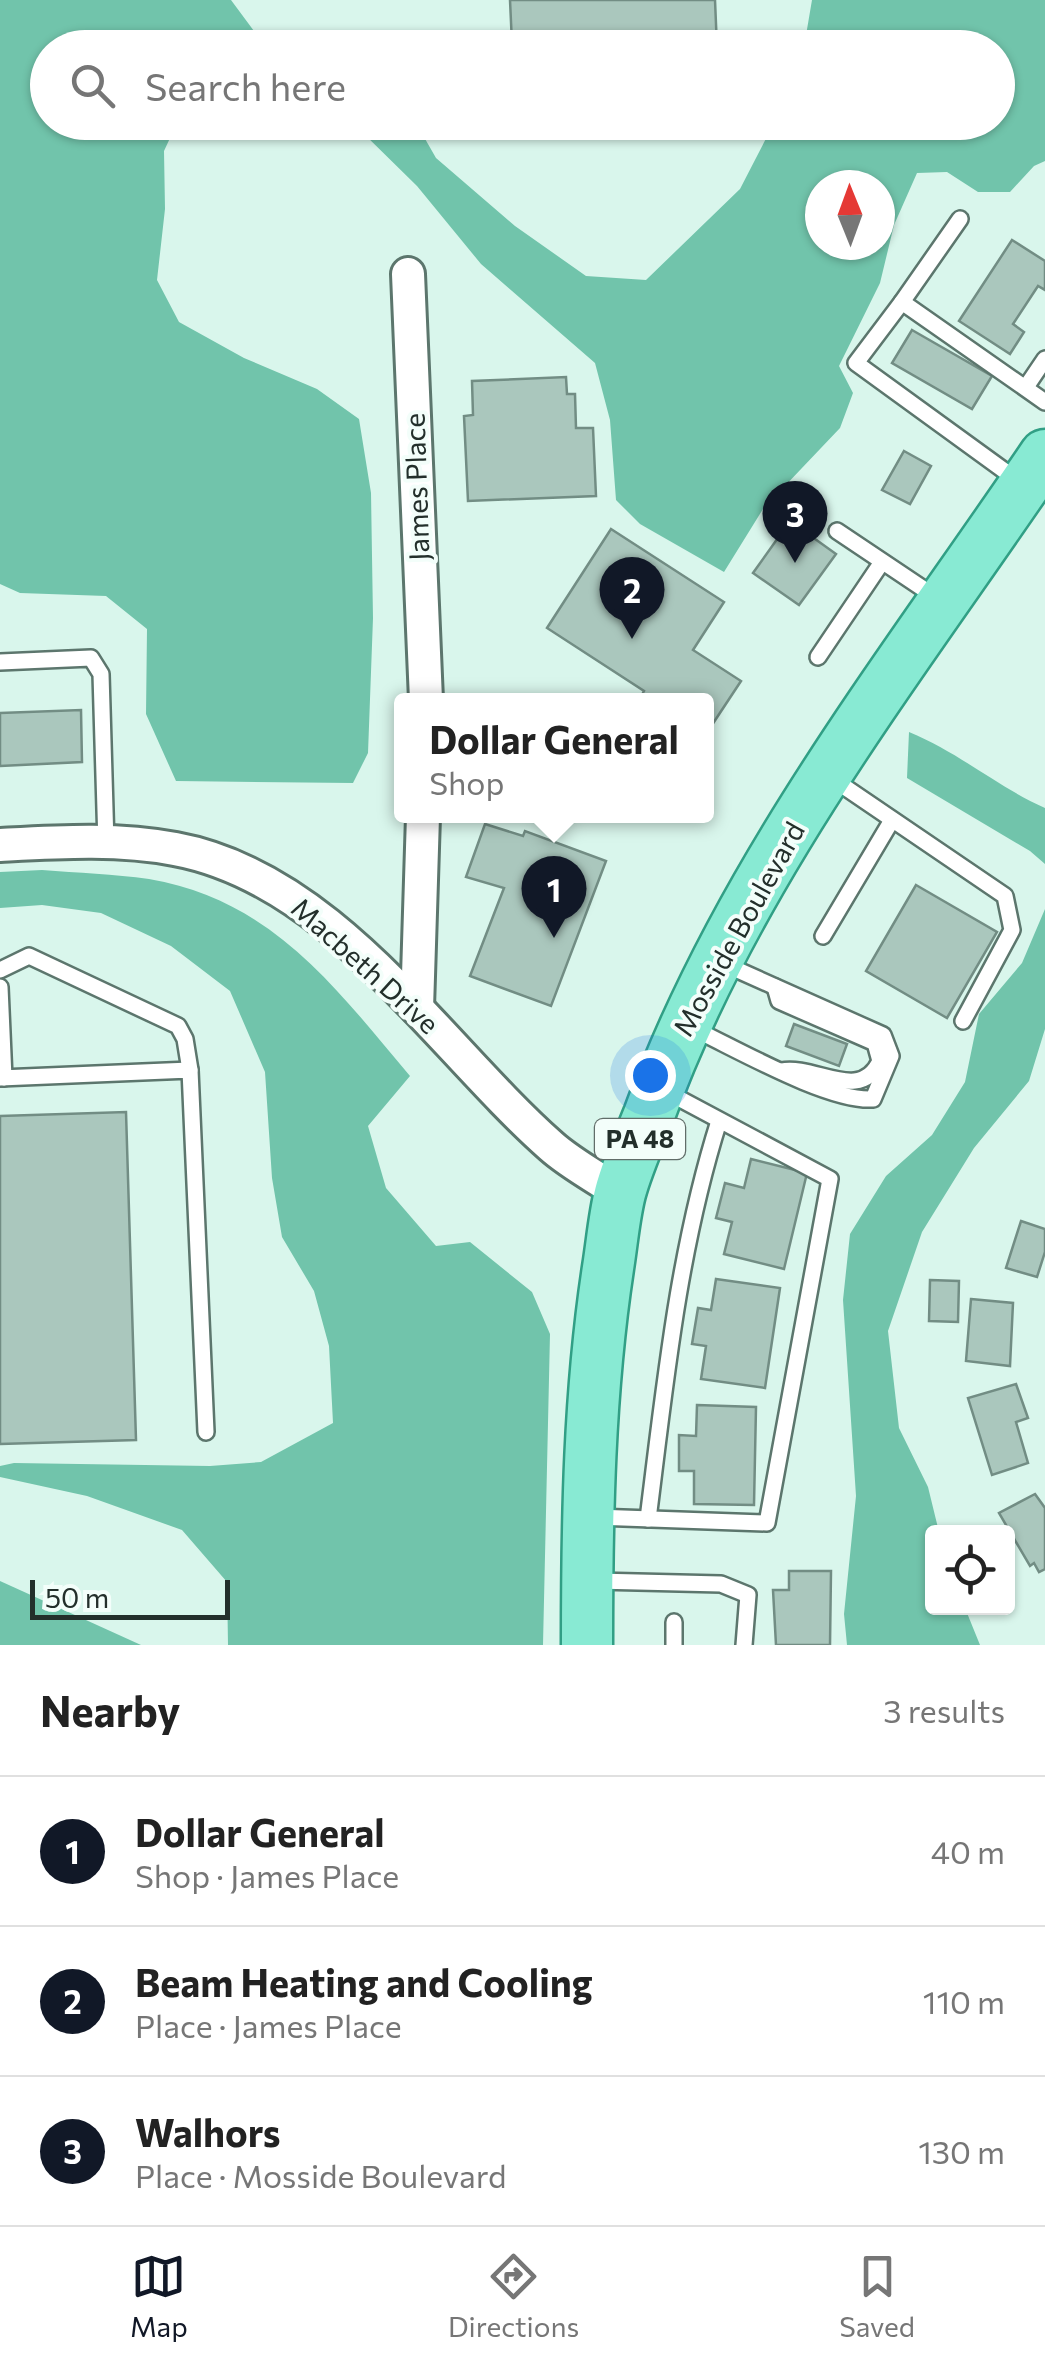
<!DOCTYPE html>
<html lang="en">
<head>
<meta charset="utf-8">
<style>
  :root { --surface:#fff; --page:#f6f6f6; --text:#222; --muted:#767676; --line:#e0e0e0; --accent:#111827 }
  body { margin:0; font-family:Commissioner,sans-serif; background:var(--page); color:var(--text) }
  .controls { position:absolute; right:30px; bottom:30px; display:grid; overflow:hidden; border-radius:10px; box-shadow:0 2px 8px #0004 }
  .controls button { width:90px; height:90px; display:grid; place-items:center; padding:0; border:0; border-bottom:2px solid var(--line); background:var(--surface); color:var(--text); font:50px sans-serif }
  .compass { position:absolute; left:805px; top:170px; width:90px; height:90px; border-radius:50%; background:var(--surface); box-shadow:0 2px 8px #0004; rotate:359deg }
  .scale { position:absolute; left:30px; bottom:25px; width:200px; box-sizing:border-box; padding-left:10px; border:5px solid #232f2b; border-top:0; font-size:28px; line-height:35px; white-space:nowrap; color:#232f2b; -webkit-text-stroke:8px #f3fefa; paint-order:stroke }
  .you { position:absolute; left:650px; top:1075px; width:35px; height:35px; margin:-25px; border:8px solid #fff; border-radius:50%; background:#1a73e8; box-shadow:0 0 0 15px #1a73e833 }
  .badge { display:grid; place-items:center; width:65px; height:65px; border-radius:50%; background:var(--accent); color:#fff; font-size:32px; font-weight:700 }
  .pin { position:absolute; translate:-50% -82px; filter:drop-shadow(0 2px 5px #0008) }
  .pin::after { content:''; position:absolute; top:52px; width:35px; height:30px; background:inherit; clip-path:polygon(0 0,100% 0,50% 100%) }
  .popup { position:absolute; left:394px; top:693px; width:320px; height:130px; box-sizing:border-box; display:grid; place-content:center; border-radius:10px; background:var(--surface); filter:drop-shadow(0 2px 8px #0005); font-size:32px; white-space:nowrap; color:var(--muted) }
  .popup b { font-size:38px; color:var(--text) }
  .popup::after { content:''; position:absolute; left:50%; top:100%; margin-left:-20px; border:20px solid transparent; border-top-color:var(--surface) }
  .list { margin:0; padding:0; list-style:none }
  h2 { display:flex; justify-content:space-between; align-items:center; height:130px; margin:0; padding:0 40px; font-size:42px }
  h2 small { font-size:32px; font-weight:400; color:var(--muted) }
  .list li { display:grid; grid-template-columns:65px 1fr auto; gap:30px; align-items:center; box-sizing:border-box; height:150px; padding:0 40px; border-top:2px solid var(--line) }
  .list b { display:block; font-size:38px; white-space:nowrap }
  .list p { margin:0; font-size:32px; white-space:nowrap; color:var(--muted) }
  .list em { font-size:32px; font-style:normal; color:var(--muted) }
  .icon { flex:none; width:55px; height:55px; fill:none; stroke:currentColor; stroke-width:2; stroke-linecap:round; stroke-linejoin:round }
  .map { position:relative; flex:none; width:1045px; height:1645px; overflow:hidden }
  .search { position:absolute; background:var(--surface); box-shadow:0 2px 8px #0004; left:30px; right:30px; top:30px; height:110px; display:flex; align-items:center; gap:25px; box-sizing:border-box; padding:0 35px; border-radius:55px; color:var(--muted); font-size:38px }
  .sheet { height:580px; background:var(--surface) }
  nav { display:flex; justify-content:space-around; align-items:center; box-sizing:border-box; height:140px; border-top:2px solid var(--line); background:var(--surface); font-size:28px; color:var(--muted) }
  nav a { display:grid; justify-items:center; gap:5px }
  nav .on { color:var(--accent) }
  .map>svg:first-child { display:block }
  .forest { fill:#71c4ab; fill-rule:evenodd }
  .building { fill:#aac7bd; stroke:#728d84; stroke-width:2.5 }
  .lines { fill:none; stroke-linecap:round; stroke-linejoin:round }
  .service-casing { stroke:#5c766d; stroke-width:20 }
  .minor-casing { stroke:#5c766d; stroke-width:38 }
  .primary-casing { stroke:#319f85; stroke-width:55 }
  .service { stroke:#fff; stroke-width:15 }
  .minor { stroke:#fff; stroke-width:32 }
  .primary { stroke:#88ead3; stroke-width:50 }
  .labels { text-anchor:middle; stroke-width:8; stroke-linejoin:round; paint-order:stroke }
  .shield { fill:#f3fefa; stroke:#616d69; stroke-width:2.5 }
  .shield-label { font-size:25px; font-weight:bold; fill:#232f2b }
  .street-label { font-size:28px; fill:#232f2b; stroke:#f3fefa }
</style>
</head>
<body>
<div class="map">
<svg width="1045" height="1645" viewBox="0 0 1045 1645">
  <rect width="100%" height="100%" fill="#d9f6ec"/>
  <g class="forest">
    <polygon points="0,0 231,0 257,35 291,47 48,48 48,122 177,123 164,151 165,209 157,280 179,322 244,358 317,389 359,419 371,493 373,618 368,753 353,783 176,781 146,714 147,629 106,596 20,593 0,584"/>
    <path d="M812 0H1045V161L1034 166 1010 192H978L947 172 917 173 894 225 880 283 839 366 853 393 840 428 763 509 724 572 640 524 616 500 610 420 595 363 481 264 417 186 360 130 340 123H416L436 158 515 226 586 276 646 280 740 189 774 123 998 122V48L804 47ZM880 185V245H820V185Z"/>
    <path d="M909 732C960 753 996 786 1045 808V864L1030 851 907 778Z"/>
    <path d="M42 870C78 873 114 874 149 879 272 900 335 987 410 1076L368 1126 386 1188 436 1246 470 1242 532 1292 550 1334 543 1645H228L227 1582 182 1530 87 1496 0 1477V1466L14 1463 210 1466 261 1462 333 1423 329 1346 314 1291 282 1237 272 1178 265 1072 230 991 171 946 101 913 42 905 0 908V872Z"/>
    <polygon points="1045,909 1045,1029 1029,1081 974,1148 922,1232 888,1331 899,1428 928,1487 939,1532 932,1532 932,1608 965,1608 980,1645 847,1645 844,1614 856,1496 843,1300 850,1234 886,1176 932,1135 965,1082 979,1014 1022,963"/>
    <polygon points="0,1581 141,1645 0,1645"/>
  </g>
  <g class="building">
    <polygon points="510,0 715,0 717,48 480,48 512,44"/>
    <polygon points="1012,240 1045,261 1045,290 1038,286 1013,324 1024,332 1010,354 959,321"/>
    <polygon points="912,330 992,376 972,409 892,363"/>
    <polygon points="566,377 567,394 575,394 576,428 593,428 596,496 468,501 464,416 473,415 472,381"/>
    <polygon points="904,451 931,466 910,504 882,490"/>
    <polygon points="790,521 836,554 799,605 753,573"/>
    <polygon points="611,529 724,602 693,650 741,681 706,734 706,700 639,700 644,691 547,628"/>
    <polygon points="81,710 82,762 0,766 0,713"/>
    <polygon points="485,824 523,836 525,831 606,861 551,1006 470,976 504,888 466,877"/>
    <polygon points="916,885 997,932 947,1018 866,971"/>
    <polygon points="794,1024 847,1044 839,1066 786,1046"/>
    <polygon points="126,1112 136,1440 0,1444 0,1116"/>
    <polygon points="751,1159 807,1173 784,1269 724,1254 732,1222 716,1218 725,1183 744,1188"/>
    <polygon points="1021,1221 1045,1229 1045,1252 1037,1277 1006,1268"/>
    <polygon points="716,1279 780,1288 765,1388 701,1379 706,1346 692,1344 698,1308 711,1310"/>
    <polygon points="930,1280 959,1281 958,1322 929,1321"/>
    <polygon points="971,1299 1013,1303 1010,1366 966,1361"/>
    <polygon points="1016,1384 1028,1418 1016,1422 1028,1463 992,1475 968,1398"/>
    <polygon points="697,1405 756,1407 754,1505 694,1504 694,1471 679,1471 679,1435 696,1436"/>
    <polygon points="1035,1494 1045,1508 1045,1569 1039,1572 1034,1563 1030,1566 999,1513"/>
    <polygon points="789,1571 831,1571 830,1645 776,1645 773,1590 789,1590"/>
  </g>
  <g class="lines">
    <defs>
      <g id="service">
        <polyline points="902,302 960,219"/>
        <polyline points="1026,387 1045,359"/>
        <polyline points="1017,480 856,363 902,302 1045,402"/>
        <polyline points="837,531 937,598"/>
        <polyline points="818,657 882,562"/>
        <polyline points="0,662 91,658 101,674 106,844"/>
        <polyline points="830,777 1005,896 1012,930 963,1021"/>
        <polyline points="823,936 892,820"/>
        <polyline points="0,970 29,956 178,1026 185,1039 190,1070"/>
        <polyline points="0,987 4,1078"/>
        <path d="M775 987 779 1001 875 1043 880 1061C860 1104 815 1064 781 1071"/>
        <path d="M692 1028C735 1048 828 1102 873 1099L891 1056 883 1035 722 963"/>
        <polyline points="0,1078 190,1070 206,1432"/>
        <polyline points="595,1517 767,1523 830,1179 667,1092"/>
        <path d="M648 1519C665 1384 678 1251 719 1121"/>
        <polyline points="596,1581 721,1584 748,1595 744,1645"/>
        <polyline points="674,1645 674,1622"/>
      </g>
      <g id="minor">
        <polyline points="408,274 426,700"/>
        <path d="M0 845C57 842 118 838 175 849 333 878 438 1046 551 1146 571 1164 598 1178 620 1193"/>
        <polyline points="417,1008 423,816"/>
      </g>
      <path id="primary" d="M587 1645C587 1518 589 1393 608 1268 612 1243 614 1217 620 1193 627 1167 639 1140 649 1115 737 873 902 666 1045 455"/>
    </defs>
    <use href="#service" class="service-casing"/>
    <use href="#minor" class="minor-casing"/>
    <use href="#primary" class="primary-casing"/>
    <use href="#service" class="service"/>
    <use href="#minor" class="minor"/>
    <use href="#primary" class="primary"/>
  </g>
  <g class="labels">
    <rect class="shield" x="595" y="1119" width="90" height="40" rx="8"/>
    <g class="shield-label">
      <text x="640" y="1148">PA 48</text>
    </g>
    <g class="street-label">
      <text transform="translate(417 487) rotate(-92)" y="10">James Place</text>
      <text transform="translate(739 929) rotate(-61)" y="10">Mosside Boulevard</text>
      <text transform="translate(365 966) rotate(42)" y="10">Macbeth Drive</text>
    </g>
  </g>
</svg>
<div class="controls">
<button><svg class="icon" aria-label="locate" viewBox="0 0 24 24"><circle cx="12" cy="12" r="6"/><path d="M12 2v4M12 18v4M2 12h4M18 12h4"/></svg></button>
</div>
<svg class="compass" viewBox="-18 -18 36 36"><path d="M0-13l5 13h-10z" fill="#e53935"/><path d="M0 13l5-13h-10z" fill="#767676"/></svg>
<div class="scale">50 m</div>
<div class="you"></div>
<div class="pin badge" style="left:554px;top:938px">1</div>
<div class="popup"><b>Dollar General</b>Shop</div>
<div class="pin badge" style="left:632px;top:639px">2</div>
<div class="pin badge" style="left:795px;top:563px">3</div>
<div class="search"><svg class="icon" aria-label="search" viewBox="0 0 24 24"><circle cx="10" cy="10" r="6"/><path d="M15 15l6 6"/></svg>Search here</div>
</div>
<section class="sheet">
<h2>Nearby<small>3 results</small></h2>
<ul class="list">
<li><span class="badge">1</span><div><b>Dollar General</b><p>Shop · James Place</p></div><em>40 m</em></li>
<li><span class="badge">2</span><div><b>Beam Heating and Cooling</b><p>Place · James Place</p></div><em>110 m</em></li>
<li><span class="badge">3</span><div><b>Walhors</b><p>Place · Mosside Boulevard</p></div><em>130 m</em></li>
</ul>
</section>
<nav>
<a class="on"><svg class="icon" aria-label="map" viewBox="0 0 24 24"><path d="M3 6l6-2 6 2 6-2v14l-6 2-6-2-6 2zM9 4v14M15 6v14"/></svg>Map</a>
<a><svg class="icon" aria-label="directions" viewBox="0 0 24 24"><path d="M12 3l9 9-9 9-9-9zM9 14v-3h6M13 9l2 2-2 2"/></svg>Directions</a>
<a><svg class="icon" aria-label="saved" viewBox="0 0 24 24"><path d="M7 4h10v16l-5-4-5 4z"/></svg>Saved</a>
</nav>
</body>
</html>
